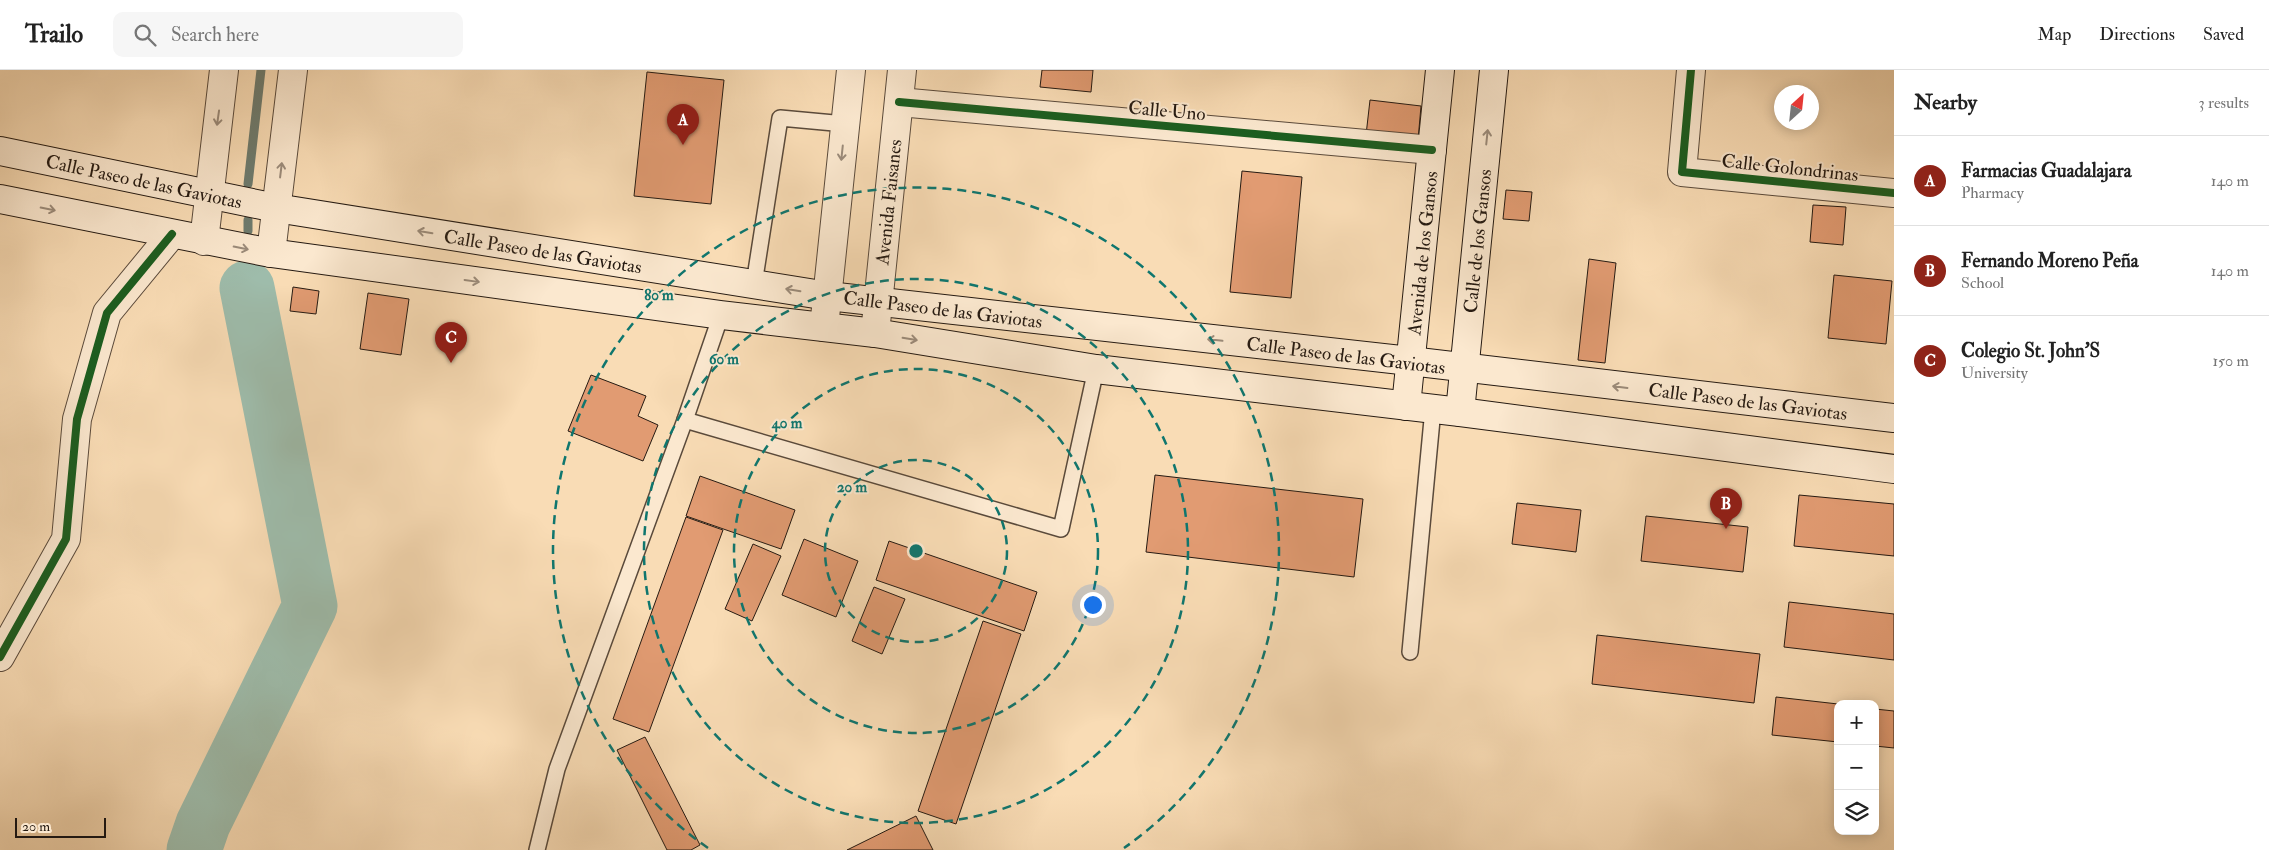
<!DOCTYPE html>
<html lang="en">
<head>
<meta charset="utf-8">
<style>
  :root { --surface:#fff; --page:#f6f6f6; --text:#222; --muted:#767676; --line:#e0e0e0; --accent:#8f2418 }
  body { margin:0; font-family:"IM FELL Double Pica",serif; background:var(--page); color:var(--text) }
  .controls { position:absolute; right:15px; bottom:15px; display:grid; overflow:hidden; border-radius:10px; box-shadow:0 2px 12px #0003 }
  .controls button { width:45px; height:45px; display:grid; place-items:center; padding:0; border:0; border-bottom:1px solid var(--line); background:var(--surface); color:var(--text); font:25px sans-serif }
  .compass { position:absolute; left:1774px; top:15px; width:45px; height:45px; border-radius:50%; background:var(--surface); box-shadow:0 2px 12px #0003; rotate:27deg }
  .scale { position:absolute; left:15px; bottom:12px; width:91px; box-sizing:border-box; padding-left:5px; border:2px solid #251a12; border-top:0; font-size:14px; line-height:18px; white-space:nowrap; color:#251a12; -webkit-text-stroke:4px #fbe8cf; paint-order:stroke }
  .you { position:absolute; left:1092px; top:534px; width:18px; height:18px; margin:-12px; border:4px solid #fff; border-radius:50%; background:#1a73e8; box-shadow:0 0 0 8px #1a73e833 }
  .badge { display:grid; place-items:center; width:32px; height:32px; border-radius:50%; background:var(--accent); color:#fff; font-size:16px; font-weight:700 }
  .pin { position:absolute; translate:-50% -41px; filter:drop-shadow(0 1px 2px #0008) }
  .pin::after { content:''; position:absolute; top:26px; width:18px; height:15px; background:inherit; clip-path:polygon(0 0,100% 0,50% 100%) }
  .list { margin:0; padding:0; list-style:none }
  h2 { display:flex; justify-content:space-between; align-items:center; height:65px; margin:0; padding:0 20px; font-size:21px }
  h2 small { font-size:16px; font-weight:400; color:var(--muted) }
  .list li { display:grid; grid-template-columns:32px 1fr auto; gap:15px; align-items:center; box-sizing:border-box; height:90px; padding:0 20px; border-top:1px solid var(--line) }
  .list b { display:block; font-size:19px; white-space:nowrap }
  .list p { margin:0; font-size:16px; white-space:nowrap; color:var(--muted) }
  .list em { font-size:16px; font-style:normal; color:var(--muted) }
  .icon { flex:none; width:28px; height:28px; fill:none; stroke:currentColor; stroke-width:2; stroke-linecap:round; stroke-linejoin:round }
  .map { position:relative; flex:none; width:1894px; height:780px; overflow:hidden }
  header { display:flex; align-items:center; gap:30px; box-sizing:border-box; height:70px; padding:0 25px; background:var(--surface); border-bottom:1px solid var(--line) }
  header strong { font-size:24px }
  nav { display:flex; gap:28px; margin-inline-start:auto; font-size:18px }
  .search { width:350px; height:45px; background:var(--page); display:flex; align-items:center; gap:12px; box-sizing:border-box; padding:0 18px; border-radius:10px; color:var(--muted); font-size:19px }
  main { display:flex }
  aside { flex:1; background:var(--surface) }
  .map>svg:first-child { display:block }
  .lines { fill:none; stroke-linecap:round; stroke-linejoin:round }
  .stream { stroke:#6e7b6e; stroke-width:9 }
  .river { stroke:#9ebcab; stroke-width:55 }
  .building { fill:#e19b72; stroke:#251a12 }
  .lane-casing { stroke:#5a4a3b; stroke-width:18 }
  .street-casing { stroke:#5a4a3b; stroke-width:30 }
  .secondary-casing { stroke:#251a12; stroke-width:30 }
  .lane { stroke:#fbe8cf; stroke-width:15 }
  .street { stroke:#fbe8cf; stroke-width:28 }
  .secondary { stroke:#fbe8cf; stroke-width:28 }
  .cycleway-casing { stroke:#fbe8cf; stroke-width:11 }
  .cycleway { stroke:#1b5e20; stroke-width:8 }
  .oneway { stroke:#9b8b7a }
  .ring { fill:none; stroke:#0f766e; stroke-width:2.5; stroke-dasharray:9 6 }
  .labels { text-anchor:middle; stroke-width:4; stroke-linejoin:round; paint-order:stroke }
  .street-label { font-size:19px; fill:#251a12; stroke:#fbe8cf }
  .centre { fill:#0f766e; stroke:#fbe8cf; stroke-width:2.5 }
  .ring-label { font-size:15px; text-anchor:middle; font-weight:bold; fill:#0f766e; stroke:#fbe8cf; stroke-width:4; stroke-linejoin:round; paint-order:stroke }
</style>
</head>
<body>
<header>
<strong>Trailo</strong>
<div class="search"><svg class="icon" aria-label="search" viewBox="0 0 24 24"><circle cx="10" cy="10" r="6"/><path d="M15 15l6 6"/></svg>Search here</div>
<nav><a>Map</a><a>Directions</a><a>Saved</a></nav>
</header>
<main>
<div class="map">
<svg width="1894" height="780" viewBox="0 0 1894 780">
  <rect width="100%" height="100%" fill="#f9dcb5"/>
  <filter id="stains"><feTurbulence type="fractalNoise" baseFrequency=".004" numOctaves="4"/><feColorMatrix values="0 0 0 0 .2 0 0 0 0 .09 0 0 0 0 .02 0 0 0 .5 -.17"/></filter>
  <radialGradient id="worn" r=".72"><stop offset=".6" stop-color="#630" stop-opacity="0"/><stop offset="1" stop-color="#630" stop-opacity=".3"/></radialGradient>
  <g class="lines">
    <g class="stream">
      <polyline points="248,114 261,0"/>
      <polyline points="248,161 248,150"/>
      <polyline points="247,218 247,197"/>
    </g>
    <polyline class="river" points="194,780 203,754 310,536 247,218"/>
  </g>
  <g class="building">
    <polygon points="1042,0 1093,0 1091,22 1040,17"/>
    <polygon points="647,2 724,10 711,134 634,126"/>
    <polygon points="1370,30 1421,36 1418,70 1366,65"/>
    <polygon points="1242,101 1302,107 1291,228 1230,222"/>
    <polygon points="1506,120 1532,122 1529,151 1503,149"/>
    <polygon points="1813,135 1846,137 1843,175 1810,172"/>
    <polygon points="1589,189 1616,193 1605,293 1578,290"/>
    <polygon points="1834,205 1892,211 1886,274 1828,268"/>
    <polygon points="293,217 319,221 316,244 290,241"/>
    <polygon points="368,223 409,229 401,285 360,279"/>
    <polygon points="591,305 646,326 638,346 658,355 643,391 568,361"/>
    <polygon points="1155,405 1363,429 1354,507 1146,482"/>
    <polygon points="700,406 795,440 781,479 686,446"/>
    <polygon points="1799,425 1894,434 1894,486 1794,476"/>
    <polygon points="1517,433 1581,440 1576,482 1512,474"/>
    <polygon points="1646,446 1748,457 1743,502 1641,491"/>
    <polygon points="686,447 723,460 649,662 613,649"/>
    <polygon points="804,469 858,491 836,547 782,525"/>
    <polygon points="889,471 1037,522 1024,561 876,510"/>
    <polygon points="753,474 781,486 752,551 725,539"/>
    <polygon points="874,517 905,529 882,584 852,571"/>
    <polygon points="1789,532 1894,544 1894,590 1784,577"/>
    <polygon points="983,551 1021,564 956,754 918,741"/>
    <polygon points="1597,565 1760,584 1754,633 1592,614"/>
    <polygon points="1776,627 1838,634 1838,672 1772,665"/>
    <polygon points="1875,639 1894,641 1894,678 1875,676"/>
    <polygon points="645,667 700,775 691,780 667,780 617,680"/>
    <polygon points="916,746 933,780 847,780"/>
  </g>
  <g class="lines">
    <defs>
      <g id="lane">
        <polyline points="754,214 780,48 845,54"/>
        <polyline points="721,245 685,350 1061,459 1096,299"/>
        <polyline points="1410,582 1433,339"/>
        <polyline points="537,780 557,699 685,350"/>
      </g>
      <g id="street">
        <polyline points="1691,0 1682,102 1894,123"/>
        <polyline points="899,32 1432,80"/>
        <polyline points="204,171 224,0"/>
        <polyline points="271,183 293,0"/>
        <polyline points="824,257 851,0"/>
        <polyline points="875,263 902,0"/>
        <polyline points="0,587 66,469 77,349 107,243 172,164"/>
      </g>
      <g id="secondary">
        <polyline points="0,81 276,138 828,226 1410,291 1894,348"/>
        <polyline points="0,129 271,183 721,245 875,263 1096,299 1460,342 1894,399"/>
        <polyline points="1406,336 1440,0"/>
        <polyline points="1460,342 1494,0"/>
      </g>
    </defs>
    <use href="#lane" class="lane-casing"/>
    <use href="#street" class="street-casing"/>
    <use href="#secondary" class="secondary-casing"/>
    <use href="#lane" class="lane"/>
    <use href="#street" class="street"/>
    <use href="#secondary" class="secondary"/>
    <defs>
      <g id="cycleway">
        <polyline points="1691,0 1682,102 1894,123"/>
        <polyline points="899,32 1432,80"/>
        <polyline points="0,587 66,469 77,349 107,243 172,164"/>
      </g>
    </defs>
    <use href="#cycleway" class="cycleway-casing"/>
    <use href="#cycleway" class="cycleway"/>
  </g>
  <defs><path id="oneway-shaft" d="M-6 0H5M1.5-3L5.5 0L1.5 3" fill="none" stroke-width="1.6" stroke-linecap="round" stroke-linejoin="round" transform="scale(1.25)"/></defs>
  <g class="oneway">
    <use href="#oneway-shaft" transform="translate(218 48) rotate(98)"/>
    <use href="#oneway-shaft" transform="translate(1487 67) rotate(-84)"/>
    <use href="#oneway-shaft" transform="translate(842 83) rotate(96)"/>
    <use href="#oneway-shaft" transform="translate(281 100) rotate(-83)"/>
    <use href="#oneway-shaft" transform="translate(48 139) rotate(11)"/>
    <use href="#oneway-shaft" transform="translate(425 162) rotate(-171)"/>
    <use href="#oneway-shaft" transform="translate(241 178) rotate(11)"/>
    <use href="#oneway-shaft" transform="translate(472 211) rotate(8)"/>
    <use href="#oneway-shaft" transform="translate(793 220) rotate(-171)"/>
    <use href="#oneway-shaft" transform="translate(910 269) rotate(9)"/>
    <use href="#oneway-shaft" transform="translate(1215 270) rotate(-174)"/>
    <use href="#oneway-shaft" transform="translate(1620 317) rotate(-173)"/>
  </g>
  <g class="ring">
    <circle cx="916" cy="481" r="91"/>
    <circle cx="916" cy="481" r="182"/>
    <circle cx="916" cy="481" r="272"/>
    <path d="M708 778A363 363 0 1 1 1124 778"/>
  </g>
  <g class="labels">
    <g class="street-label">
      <text transform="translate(1167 40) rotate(5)" y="7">Calle Uno</text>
      <text transform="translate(1790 97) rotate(6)" y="7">Calle Golondrinas</text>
      <text transform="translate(144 111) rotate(12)" y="7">Calle Paseo de las Gaviotas</text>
      <text transform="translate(888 132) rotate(-84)" y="7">Avenida Faisanes</text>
      <text transform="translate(1477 171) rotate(-84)" y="7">Calle de los Gansos</text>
      <text transform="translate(543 181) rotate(9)" y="7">Calle Paseo de las Gaviotas</text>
      <text transform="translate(1422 183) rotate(-84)" y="7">Avenida de los Gansos</text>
      <text transform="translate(943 239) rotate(7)" y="7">Calle Paseo de las Gaviotas</text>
      <text transform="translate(1346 285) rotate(7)" y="7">Calle Paseo de las Gaviotas</text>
      <text transform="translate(1748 331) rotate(7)" y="7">Calle Paseo de las Gaviotas</text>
    </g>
  </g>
  <circle cx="916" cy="481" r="8" class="centre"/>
  <g class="ring-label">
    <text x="659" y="230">80 m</text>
    <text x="724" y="294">60 m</text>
    <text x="787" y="358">40 m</text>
    <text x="852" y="422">20 m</text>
  </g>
  <rect width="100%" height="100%" filter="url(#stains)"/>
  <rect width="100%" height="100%" fill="url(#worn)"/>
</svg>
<div class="controls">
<button>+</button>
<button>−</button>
<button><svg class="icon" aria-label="layers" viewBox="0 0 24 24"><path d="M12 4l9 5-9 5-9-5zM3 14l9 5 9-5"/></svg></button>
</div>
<svg class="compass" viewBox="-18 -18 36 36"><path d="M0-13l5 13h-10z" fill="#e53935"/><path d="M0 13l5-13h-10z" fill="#767676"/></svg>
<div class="scale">20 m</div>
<div class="you"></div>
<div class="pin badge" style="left:683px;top:75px">A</div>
<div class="pin badge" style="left:1726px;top:459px">B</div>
<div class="pin badge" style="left:451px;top:293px">C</div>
</div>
<aside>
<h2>Nearby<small>3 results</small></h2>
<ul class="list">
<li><span class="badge">A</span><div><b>Farmacias Guadalajara</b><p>Pharmacy</p></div><em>140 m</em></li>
<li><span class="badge">B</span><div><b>Fernando Moreno Peña</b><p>School</p></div><em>140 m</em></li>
<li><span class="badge">C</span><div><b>Colegio St. John'S</b><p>University</p></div><em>150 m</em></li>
</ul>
</aside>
</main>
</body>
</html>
